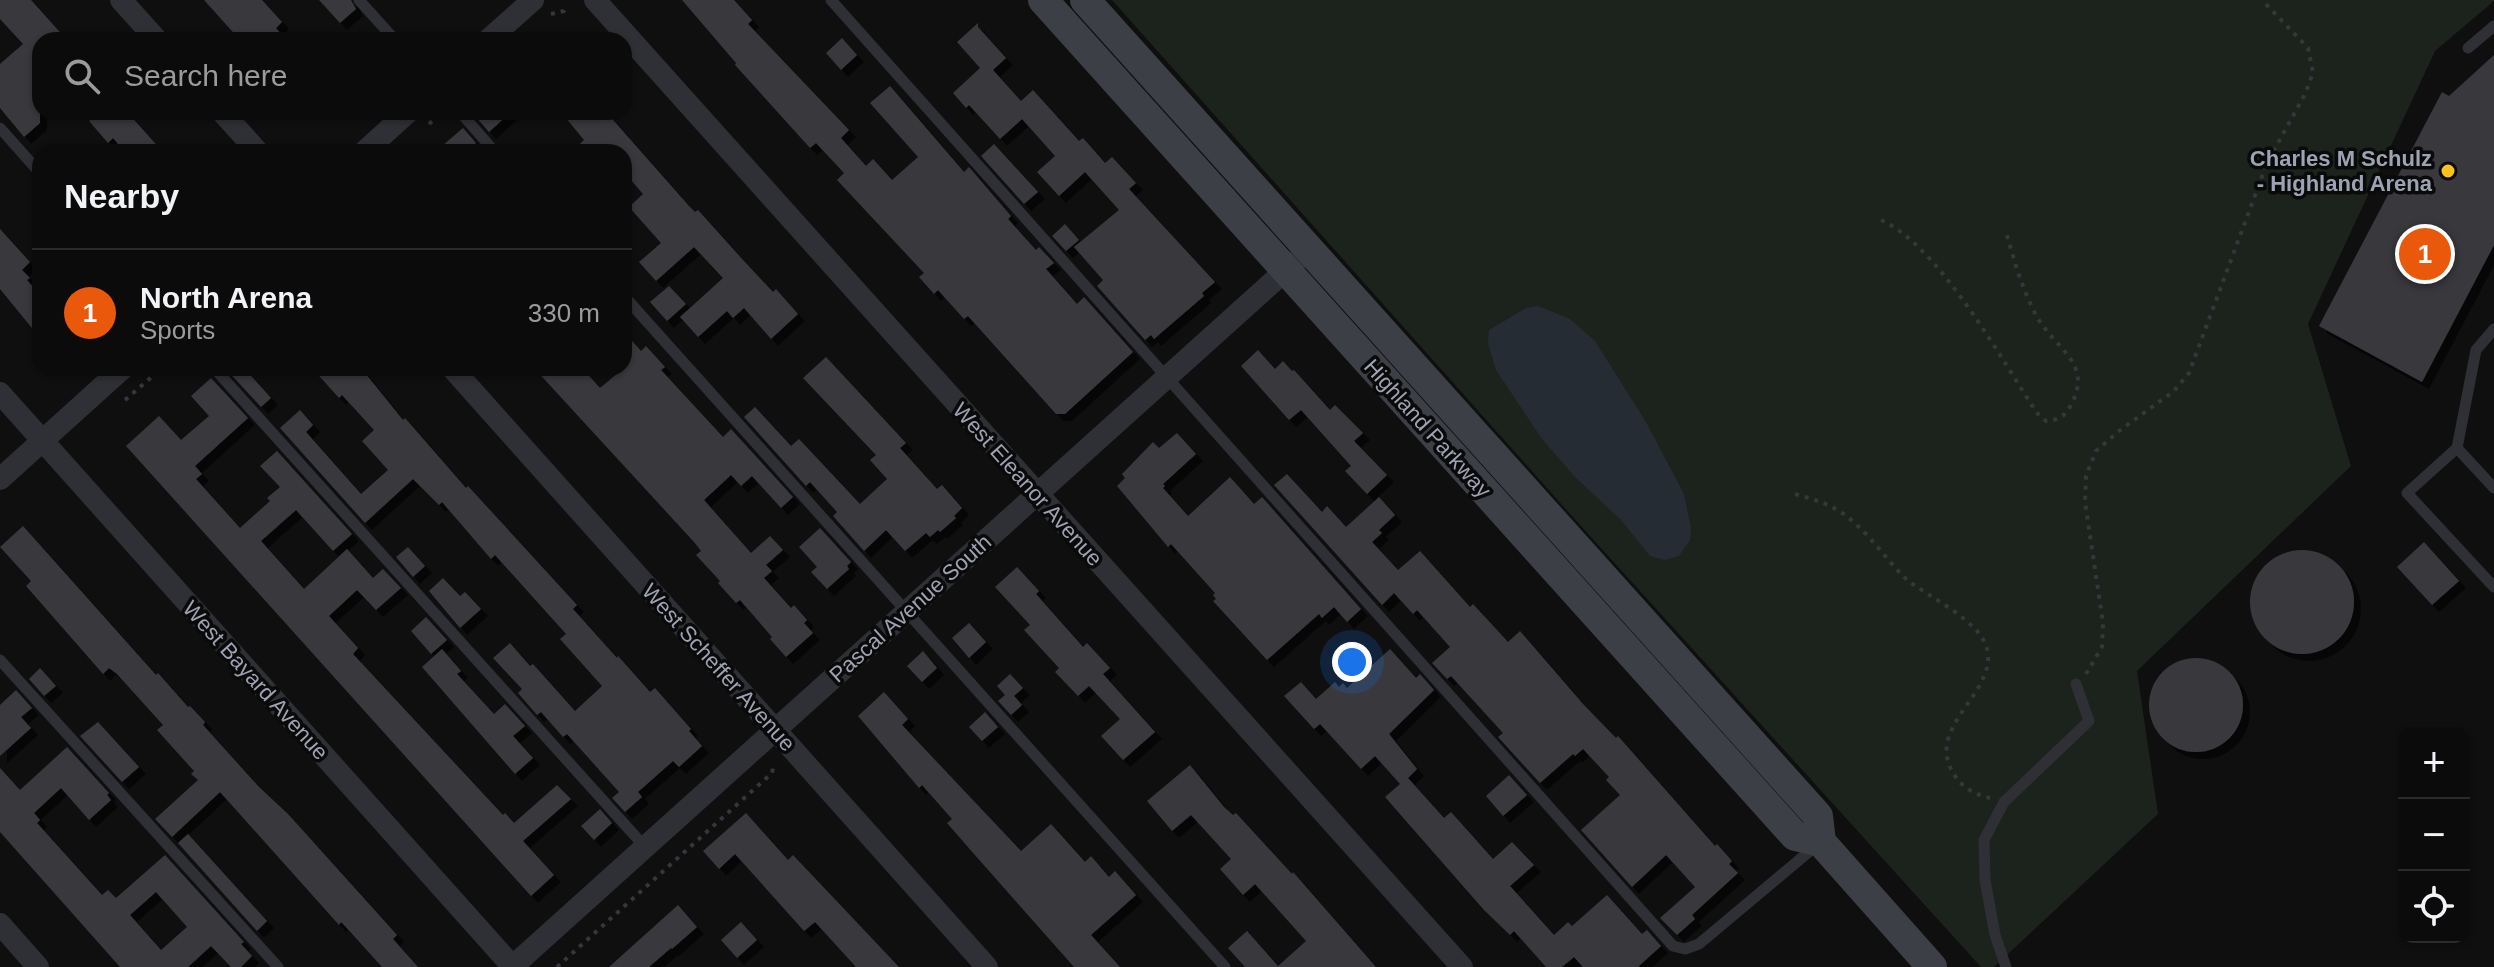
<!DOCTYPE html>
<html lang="en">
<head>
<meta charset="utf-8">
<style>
  :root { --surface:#0b0b0c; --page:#141415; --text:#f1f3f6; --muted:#9a9b9d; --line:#2b2b2d; --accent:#ea580c }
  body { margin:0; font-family:Helvetica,sans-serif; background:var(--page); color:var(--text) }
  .controls { position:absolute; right:24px; bottom:24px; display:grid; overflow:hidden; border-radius:16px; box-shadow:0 2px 6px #0004 }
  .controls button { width:72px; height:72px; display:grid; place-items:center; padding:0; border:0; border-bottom:2px solid var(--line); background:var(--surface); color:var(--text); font:40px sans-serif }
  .you { position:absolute; left:1352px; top:662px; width:28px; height:28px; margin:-20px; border:6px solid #fff; border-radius:50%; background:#1a73e8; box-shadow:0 0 0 12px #1a73e833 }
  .badge { display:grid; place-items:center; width:52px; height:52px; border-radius:50%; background:var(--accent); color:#fff; font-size:26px; font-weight:700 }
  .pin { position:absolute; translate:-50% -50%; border:4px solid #fff; box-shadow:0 2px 8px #0006 }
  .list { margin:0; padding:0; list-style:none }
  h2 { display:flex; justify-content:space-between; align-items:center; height:104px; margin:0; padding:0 32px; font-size:34px }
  h2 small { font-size:26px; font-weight:400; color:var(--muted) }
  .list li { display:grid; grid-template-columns:52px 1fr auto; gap:24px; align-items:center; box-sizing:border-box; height:128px; padding:0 32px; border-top:2px solid var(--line) }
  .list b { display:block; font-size:30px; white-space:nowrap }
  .list p { margin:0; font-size:26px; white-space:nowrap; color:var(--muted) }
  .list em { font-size:26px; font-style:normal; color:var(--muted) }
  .icon { flex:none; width:44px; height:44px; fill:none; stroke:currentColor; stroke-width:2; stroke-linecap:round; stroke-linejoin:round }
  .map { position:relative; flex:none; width:2494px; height:967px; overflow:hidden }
  .search { position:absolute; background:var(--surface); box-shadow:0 2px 6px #0004; left:32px; top:32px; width:600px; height:88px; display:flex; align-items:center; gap:20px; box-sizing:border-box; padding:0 28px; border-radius:24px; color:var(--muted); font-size:30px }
  .panel { position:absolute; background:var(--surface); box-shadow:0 2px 6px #0004; left:32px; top:144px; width:600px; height:232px; border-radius:24px }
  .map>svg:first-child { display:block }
  .green { fill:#1b231c }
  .water { fill:#252c34 }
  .building { fill:#38393e; fill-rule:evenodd; filter:url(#shadow) }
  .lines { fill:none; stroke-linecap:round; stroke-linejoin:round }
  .path { stroke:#35373d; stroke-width:4; stroke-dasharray:4 6; stroke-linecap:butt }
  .lane { stroke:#2f3035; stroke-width:11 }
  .street { stroke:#2f3035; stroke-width:22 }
  .secondary { stroke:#3d3f46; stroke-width:30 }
  .poi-dot { fill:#ffc018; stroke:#0a0a0b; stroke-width:3 }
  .labels { text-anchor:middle; stroke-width:7; stroke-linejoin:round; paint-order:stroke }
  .poi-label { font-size:22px; font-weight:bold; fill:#9ea3b3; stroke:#0a0a0b; text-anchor:end }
  .street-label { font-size:22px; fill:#9ea3b3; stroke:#0a0a0b }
</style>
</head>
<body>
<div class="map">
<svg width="2494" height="967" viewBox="0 0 2494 967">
  <defs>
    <filter id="shadow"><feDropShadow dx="7" dy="7" stdDeviation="0" flood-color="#0009"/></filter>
  </defs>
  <rect width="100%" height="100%" fill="#0f0f10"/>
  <polygon class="green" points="1112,0 2494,0 2494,1 2435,51 2308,324 2351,466 2137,671 2158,814 1994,967 1981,967 1571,515"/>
  <polygon class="water" points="1538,306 1570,319 1595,341 1646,422 1684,494 1691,528 1690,540 1679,556 1665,560 1650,556 1621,520 1575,477 1542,439 1496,370 1488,343 1489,330 1526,308"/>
  <g class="building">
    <polygon points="0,0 31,0 67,40 40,40 40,123 24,137 0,108 0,64 23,44 0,19"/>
    <polygon points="204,0 262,0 282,22 276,28 286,40 240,40"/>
    <polygon points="319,0 351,0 356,9 340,23"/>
    <polygon points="682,0 734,0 752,20 748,24 849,130 841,138 866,166 873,159 892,180 918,157 870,103 890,86 964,172 969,167 1011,216 1008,219 1036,250 1039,247 1054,263 1046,269 1077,304 1084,297 1133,352 1065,414 1056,414 968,316 964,319 938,290 934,294 919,277 924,273 837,180 844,173 816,143 810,148 735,65 736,63"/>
    <polygon points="978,23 978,27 1006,58 993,70 1021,101 1033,90 1079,141 1083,138 1105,163 1112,157 1136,183 1129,189 1215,282 1202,293 1204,296 1154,339 1151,335 1145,340 1097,286 1103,280 1074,247 1119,210 1085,172 1059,196 1037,172 1055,156 1022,119 1000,139 969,105 966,108 953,93 980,68 957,42"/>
    <polygon points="842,38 857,55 841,70 826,53"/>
    <polygon points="2494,55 2494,245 2422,382 2319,326 2442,92 2449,96"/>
    <polygon points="99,112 127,112 163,152 125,152 113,138 108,143 89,121"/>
    <polygon points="482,112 511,112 489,132 476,117"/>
    <polygon points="561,112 606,112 689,206 695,212 698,210 743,260 773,292 776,289 798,314 771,339 744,308 733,318 727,311 698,337 680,317 723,278 694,247 656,281 639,262 661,243 629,207 643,194 624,172 624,152 571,152 584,140"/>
    <polygon points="463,128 476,143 466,152 435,152"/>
    <polygon points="994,144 1038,192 1024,204 981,156"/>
    <polygon points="1065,224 1079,240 1066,251 1052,236"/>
    <polygon points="0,229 30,262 22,270 30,278 27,280 40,295 40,338 0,289"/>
    <polygon points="669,286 686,304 667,321 650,302"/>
    <polygon points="624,332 641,351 646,346 665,367 661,370 723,437 731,429 793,497 781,508 752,476 741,486 731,475 704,500 751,553 770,536 783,550 766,565 772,571 764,578 791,608 794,605 807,620 804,623 813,633 786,657 770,639 772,637 740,600 736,603 718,583 720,581 696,555 701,551 694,542 534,368 582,368 600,388 624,368"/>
    <polygon points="1258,350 1275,369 1283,361 1292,371 1294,370 1330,410 1335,405 1363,433 1354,441 1387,475 1367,494 1345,471 1351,466 1301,410 1289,420 1241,366"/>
    <polygon points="826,357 906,443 900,448 937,489 942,485 962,508 954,516 956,518 940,532 938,530 930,537 926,533 905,551 886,530 864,551 833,516 837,512 810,482 806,486 744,417 755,407 791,446 799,439 860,504 887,479 870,460 876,455 803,378"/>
    <polygon points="225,368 244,368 271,398 261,407"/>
    <polygon points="312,368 361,368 403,420 405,418 466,488 468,486 577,605 573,609 617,658 618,656 650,692 655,688 691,729 689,731 702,746 679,767 673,761 638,792 642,797 625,812 612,798 619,792 567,734 563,737 541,712 537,715 518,693 522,689 493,658 510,643 530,666 533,664 575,711 602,686 560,639 566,634 495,555 491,559 442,502 439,505 413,479 365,523 280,428 300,410 313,425 306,432 361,494 388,470 362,441 374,430 342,395 339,398"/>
    <polygon points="211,378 248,418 195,466 202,474 196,479 240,528 270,501 267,498 280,487 260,466 277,451 352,534 333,551 296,510 261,541 304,589 347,549 373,578 383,569 401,588 376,610 357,590 329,616 358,648 353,654 503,815 505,813 514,823 557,785 571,799 523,841 554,875 531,896 126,446 159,416 181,440 209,416 191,396"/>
    <polygon points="1177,433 1196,454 1163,484 1165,486 1163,488 1188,516 1230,477 1254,504 1262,497 1361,609 1347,622 1334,607 1322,618 1319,614 1267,660 1213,601 1216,599 1213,595 1215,593 1171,544 1168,547 1117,486 1125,478 1122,474 1153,442 1159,448"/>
    <polygon points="1287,474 1322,512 1327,506 1346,527 1379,497 1395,515 1379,530 1382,533 1372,542 1398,570 1420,551 1470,607 1473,604 1508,642 1520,631 1583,704 1616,738 1618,736 1715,846 1717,844 1732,861 1729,864 1738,873 1692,915 1695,919 1677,935 1660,918 1695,887 1666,855 1632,887 1581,830 1620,795 1606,780 1609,777 1583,749 1575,756 1573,754 1540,783 1498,737 1503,733 1451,676 1447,679 1432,663 1450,647 1417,610 1413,614 1394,593 1382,605 1274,485"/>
    <polygon points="23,526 156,675 158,673 188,707 190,706 205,722 203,725 259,787 288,814 397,935 393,939 418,967 382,967 345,926 341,922 339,925 220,792 172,837 155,819 198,780 191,774 194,771 157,730 163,725 117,674 109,668 103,674 26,586 31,581 0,547"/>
    <polygon points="820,528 851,562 847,566 849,569 827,589 811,572 817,567 799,547"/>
    <polygon points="2424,542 2459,581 2432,605 2397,567"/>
    <polygon points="408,547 425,566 413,577 396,557"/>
    <circle cx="2302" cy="602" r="52"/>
    <polygon points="1017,567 1039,591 1036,594 1083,647 1087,643 1110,668 1103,674 1155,732 1123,760 1101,736 1120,719 1089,686 1078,696 1055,672 1059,668 1024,630 1030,625 995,587"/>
    <polygon points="443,578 460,596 465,592 481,609 460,628 429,591"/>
    <polygon points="426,617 447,640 431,654 411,631"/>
    <polygon points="969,623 986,642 969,658 952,638"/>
    <polygon points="442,649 461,671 457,674 494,714 505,704 525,726 513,736 533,758 515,774 422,667"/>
    <polygon points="1390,649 1416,678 1420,674 1434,690 1389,734 1417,769 1408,778 1444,818 1451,812 1493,859 1512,842 1534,865 1510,886 1554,935 1568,922 1572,926 1607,895 1642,934 1647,930 1661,946 1638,967 1583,967 1574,957 1562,967 1546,967 1514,931 1510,935 1484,910 1385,797 1400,784 1375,756 1361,769 1320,724 1314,729 1284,696 1301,682 1316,699 1335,682 1339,687 1343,683 1347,688"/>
    <polygon points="923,651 937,668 922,682 907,666"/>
    <circle cx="2196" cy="705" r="47"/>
    <polygon points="40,668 56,686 44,696 29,679"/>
    <polygon points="1010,674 1023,688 1014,696 1022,705 1011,715 998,701 1005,695 997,686"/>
    <polygon points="16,690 32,708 21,717 31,728 0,756 0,705"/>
    <polygon points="884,692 908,719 902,725 1021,851 1051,824 1085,862 1091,856 1109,877 1115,871 1136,895 1091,935 1120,967 1074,967 974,854 947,823 952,819 922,785 919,788 858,716"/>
    <polygon points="985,712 998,727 982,741 969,727"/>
    <polygon points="98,722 139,767 122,782 80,736"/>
    <path d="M67 747 109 793 107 795 111 800 89 820 61 788 34 813 40 820 37 823 102 895 108 890 116 898 165 855 244 942 241 944 252 956 241 967H231L211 946 188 967H120L0 832V768L20 790ZM156 892 187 927 161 950 130 915Z"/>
    <polygon points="1190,765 1224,807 1233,815 1236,813 1292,874 1293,872 1376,967 1245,967 1228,948 1247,931 1278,966 1306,941 1255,884 1243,895 1220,869 1231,859 1191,815 1172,831 1147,801"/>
    <polygon points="1509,775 1527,795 1503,816 1486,796"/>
    <polygon points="600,809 612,823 594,840 581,826"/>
    <polygon points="746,813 788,860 793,855 899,967 856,967 815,922 804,931 735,854 719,869 703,851"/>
    <polygon points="188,834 267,921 257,931 178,843"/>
    <polygon points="678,905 697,927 672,949 671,948 649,967 609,967"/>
    <polygon points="741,922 757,940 737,958 721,940"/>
  </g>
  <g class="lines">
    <g class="path">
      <polyline points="551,14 564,11 565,7"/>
      <polyline points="429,124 442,112"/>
      <path d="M1881 220C1939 246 2001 359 2037 413L2046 421C2058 420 2065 417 2071 405 2094 362 2054 349 2036 315 2022 289 2014 260 2006 232"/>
      <polyline points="125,400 162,368"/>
      <path d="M1795 494C1813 499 1830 504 1845 515 1868 532 1884 557 1904 577 1926 597 1985 621 1988 654 1992 697 1923 729 1955 776 1963 788 1976 795 1990 798"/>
      <polyline points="2086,674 2102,647 2103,623 2085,502 2086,476 2096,451 2119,431 2174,391 2189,373 2267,163 2305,94 2313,73 2308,48 2262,0"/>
      <polyline points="557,967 772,773 773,768"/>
    </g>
    <g class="lane">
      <polyline points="359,0 395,40"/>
      <polyline points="831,0 1673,946 1685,949 1699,944 1817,845"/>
      <polyline points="2468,48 2494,26"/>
      <polyline points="460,112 495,152"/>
      <polyline points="0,128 40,173"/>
      <polyline points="624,296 1225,967"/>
      <polyline points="2494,329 2476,350 2457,448 2407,493 2494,587"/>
      <polyline points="214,368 645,847"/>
      <polyline points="2457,448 2494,488"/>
      <polyline points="0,660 278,967"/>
      <polyline points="2006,967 1995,935 1985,880 1984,840 2004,802 2089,721 2076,684"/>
    </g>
    <g class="street">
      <polyline points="121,0 157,40"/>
      <polyline points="595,0 1462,967"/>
      <polyline points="488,40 533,0"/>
      <polyline points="222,112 258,152"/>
      <polyline points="364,152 408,112"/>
      <polyline points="452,368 987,967"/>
      <polyline points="0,393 512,966"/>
      <polyline points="0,479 123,368"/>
      <polyline points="0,924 38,967"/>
      <polyline points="512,967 1296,261"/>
    </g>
    <g class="secondary">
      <polyline points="1043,0 1795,836 1821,842"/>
      <polyline points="1085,0 1818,816 1821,842 1932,967"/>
    </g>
  </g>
  <circle class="poi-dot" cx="2448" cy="171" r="8"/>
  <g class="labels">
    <g class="poi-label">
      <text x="2432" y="166">Charles M Schulz<tspan x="2432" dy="25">- Highland Arena</tspan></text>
    </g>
    <g class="street-label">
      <text transform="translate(1428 428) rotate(48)" y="8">Highland Parkway</text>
      <text transform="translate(1028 484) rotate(48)" y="8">West Eleanor Avenue</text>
      <text transform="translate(910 608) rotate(-42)" y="8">Pascal Avenue South</text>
      <text transform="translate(719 667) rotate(48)" y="8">West Scheffer Avenue</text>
      <text transform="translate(256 680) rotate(48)" y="8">West Bayard Avenue</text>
    </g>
  </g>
</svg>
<div class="controls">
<button>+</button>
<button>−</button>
<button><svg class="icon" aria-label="locate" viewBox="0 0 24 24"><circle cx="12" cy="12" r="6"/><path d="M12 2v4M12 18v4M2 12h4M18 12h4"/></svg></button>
</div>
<div class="you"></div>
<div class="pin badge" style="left:2425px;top:254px">1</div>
<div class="search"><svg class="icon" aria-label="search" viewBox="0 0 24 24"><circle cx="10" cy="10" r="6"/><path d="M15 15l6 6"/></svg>Search here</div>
<section class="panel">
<h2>Nearby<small></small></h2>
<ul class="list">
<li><span class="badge">1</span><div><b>North Arena</b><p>Sports</p></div><em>330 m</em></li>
</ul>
</section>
</div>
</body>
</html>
